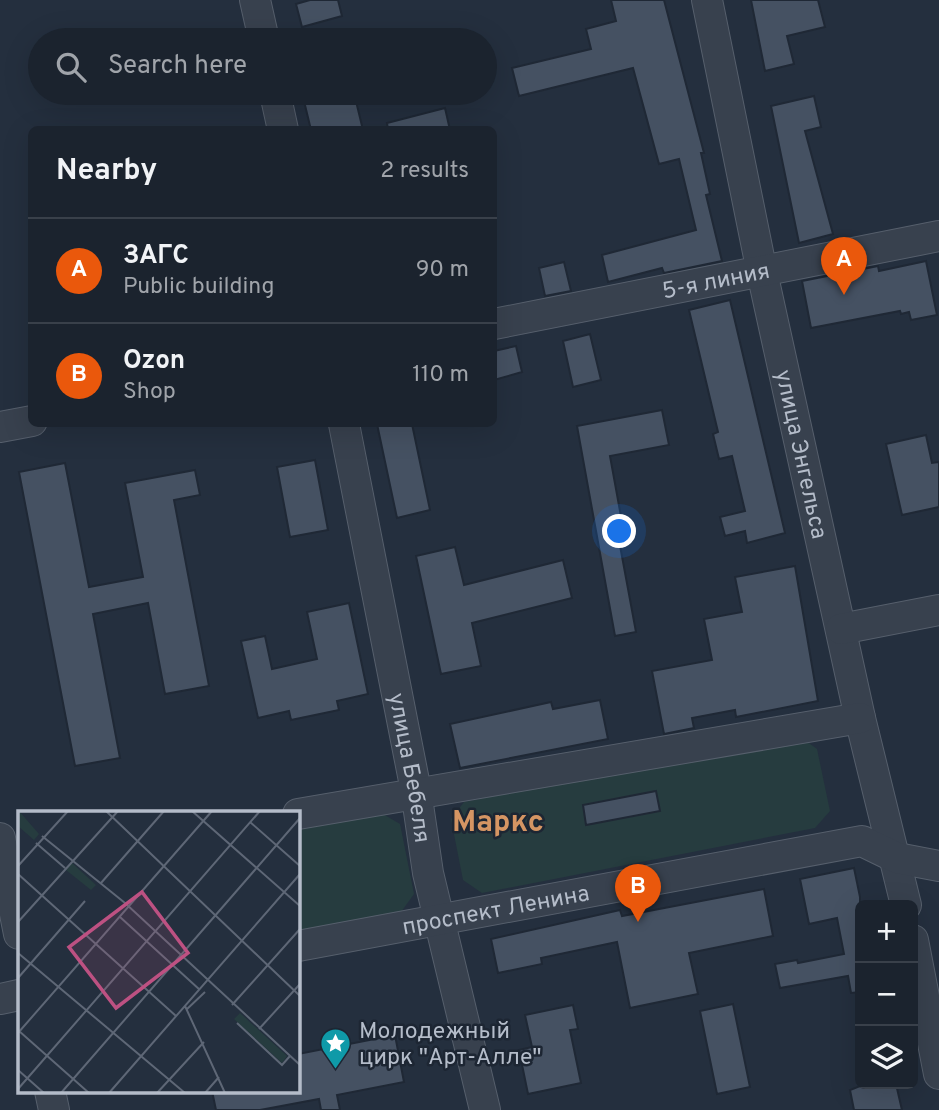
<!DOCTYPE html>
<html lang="en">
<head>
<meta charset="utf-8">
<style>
  :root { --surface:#1b232e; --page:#242b36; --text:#f1f3f6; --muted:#a0a4aa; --line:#39404a; --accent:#ea580c }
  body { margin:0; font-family:Overpass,sans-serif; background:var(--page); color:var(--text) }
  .controls { position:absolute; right:21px; bottom:21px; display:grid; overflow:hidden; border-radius:10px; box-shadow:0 7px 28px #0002 }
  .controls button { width:63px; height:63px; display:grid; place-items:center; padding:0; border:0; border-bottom:2px solid var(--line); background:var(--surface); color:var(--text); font:35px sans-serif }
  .you { position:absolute; left:620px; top:532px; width:24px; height:24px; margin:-18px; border:5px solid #fff; border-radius:50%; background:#1a73e8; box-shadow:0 0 0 10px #1a73e833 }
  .badge { display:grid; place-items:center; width:46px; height:46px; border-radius:50%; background:var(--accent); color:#fff; font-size:23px; font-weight:700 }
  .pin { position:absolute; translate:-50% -58px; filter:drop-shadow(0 2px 4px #0008) }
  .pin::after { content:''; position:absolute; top:37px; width:24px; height:21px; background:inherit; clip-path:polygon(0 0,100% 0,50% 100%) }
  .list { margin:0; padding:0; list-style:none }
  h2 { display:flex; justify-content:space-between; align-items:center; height:91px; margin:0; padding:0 28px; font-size:30px }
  h2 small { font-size:23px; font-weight:400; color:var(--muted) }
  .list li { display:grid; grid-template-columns:46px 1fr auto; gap:21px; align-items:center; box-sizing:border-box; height:105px; padding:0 28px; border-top:2px solid var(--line) }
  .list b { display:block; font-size:26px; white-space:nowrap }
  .list p { margin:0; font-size:23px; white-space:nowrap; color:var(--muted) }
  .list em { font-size:23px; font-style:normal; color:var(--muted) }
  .icon { flex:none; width:38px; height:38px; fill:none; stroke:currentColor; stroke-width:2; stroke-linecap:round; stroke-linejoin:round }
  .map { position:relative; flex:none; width:939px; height:1110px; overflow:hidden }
  .search { position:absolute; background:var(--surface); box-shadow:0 7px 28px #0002; left:28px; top:28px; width:469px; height:77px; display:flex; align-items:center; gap:18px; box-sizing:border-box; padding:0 24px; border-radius:38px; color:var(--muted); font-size:26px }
  .panel { position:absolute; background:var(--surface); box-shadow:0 7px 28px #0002; left:28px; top:126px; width:469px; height:301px; border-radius:10px }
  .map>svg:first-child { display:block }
  .green { fill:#263c3f }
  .building { fill:#455162; stroke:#1f2835; stroke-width:2 }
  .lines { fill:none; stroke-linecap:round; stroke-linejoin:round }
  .minor-casing { stroke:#565f6c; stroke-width:32 }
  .minor { stroke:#38414e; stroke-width:30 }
  .labels { text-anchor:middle; stroke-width:5; stroke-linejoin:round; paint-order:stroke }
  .street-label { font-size:23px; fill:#b4bcc9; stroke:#1d2633 }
  .poi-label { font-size:23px; fill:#b4bcc9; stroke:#1d2633; text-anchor:start }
  .district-label { font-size:30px; font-weight:bold; fill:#d59563; stroke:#1d2633 }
  .inset-road { fill:none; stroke:#5e6776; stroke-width:2 }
  .view { fill:#bd5182; fill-opacity:0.15; stroke:#bd5182; stroke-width:3.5 }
  .inset-edge { fill:none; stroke:#b4bcc9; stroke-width:3.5 }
</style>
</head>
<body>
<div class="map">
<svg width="939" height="1110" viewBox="0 0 939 1110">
  <rect width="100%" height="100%" fill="#242f3e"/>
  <g class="green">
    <polygon points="799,736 817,749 830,811 815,828 482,893 463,880 451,819 464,802"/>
    <polygon points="383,814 400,824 414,894 401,912 298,932 298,830"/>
  </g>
  <g class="building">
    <polygon points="310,0 338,0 342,16 302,27 296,4"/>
    <polygon points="611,0 664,0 704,153 701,153 710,194 706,195 722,261 664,273 662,268 608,282 602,255 696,230 679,159 659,164 633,68 519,96 512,68 591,49 586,29 616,21"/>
    <polygon points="751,0 818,0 825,27 787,36 794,64 765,71"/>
    <polygon points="339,93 354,93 363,130 311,130 304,101"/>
    <polygon points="814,96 821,127 805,131 833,234 799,243 771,106"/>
    <polygon points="445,108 450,130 388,130 387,123"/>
    <polygon points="926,261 937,315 911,320 909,312 901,314 900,311 811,328 802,281 878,266 879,271"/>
    <polygon points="564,262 571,291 545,296 539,268"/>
    <polygon points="730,300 785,533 747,543 745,531 725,536 720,517 745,511 732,456 719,459 713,434 718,432 689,310"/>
    <polygon points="590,334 601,380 573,387 563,341"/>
    <polygon points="516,346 522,372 494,380 494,351"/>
    <polygon points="662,410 669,445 610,456 622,522 616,524 636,632 615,636 577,426"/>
    <polygon points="377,424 412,424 430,510 397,518"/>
    <polygon points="926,435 932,463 939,462 939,507 902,515 886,444"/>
    <polygon points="315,460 328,530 290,537 277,467"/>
    <polygon points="65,463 89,587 143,577 125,483 195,470 200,495 174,500 209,686 165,694 148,603 93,614 120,758 75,766 19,472"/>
    <polygon points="455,547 464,585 563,560 572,598 472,623 481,666 441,674 416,556"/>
    <polygon points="795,566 818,701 736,717 735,710 692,718 694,728 664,734 652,671 712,660 704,619 742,612 735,577"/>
    <polygon points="349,603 368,694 337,701 339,710 291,720 289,711 258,718 241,641 265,636 272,669 317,659 307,612"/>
    <polygon points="600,700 608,739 460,768 450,724 551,702 553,709"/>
    <polygon points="656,791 660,811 586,825 583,805"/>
    <polygon points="854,868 860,897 860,992 851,993 848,976 780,988 775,964 797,960 798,963 844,954 837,918 809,924 800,879"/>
    <polygon points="764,889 773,936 689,953 698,994 630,1008 617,942 541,958 542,964 498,973 491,939 620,910 622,916"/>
    <polygon points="733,1004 750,1087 717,1094 700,1011"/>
    <polygon points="573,1005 578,1029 570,1030 581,1083 528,1094 519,1050 532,1047 525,1015"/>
    <polygon points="395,1035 404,1082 337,1095 340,1110 321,1110 319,1099 260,1110 216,1110 212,1091 298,1091 298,1054"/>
    <polygon points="865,1084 896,1084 902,1110 854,1110 850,1090"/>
  </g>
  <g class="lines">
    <defs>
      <g id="minor">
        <polyline points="255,0 264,40"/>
        <path id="s1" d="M707 0 762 272 860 718 906 905"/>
        <polyline points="275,93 283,130"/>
        <path id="s2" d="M494 324 939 236"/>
        <path id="s3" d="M344 424 416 791 428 873 485 1110"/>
        <polyline points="0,427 32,421"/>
        <polyline points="841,629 939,610"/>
        <polyline points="298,814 860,718"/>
        <polyline points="0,838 19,934"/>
        <polyline points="913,940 939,1074"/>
        <path id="s4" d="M298 946 862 841 897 858 939 866"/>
        <polyline points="0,999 19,995"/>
        <polyline points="50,1091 54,1110"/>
      </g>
    </defs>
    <use href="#minor" class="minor-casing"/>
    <use href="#minor" class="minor"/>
  </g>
  <defs>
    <symbol id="sight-pin" viewBox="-11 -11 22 30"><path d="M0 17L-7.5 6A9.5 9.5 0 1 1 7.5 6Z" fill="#0f9aa8" stroke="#1d2633"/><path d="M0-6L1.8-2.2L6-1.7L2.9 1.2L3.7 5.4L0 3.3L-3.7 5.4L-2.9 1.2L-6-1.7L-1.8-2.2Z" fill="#fff"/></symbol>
  </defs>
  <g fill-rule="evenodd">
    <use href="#sight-pin" x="318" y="1026" width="35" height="47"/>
  </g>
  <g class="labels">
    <g class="street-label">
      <text dy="8" stroke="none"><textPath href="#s2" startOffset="226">5-я линия</textPath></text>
      <text dy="8" stroke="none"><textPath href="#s1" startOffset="464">улица Энгельса</textPath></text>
      <text dy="8" stroke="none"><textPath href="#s3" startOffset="350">улица Бебеля</textPath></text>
      <text dy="8" stroke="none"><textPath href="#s4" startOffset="201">проспект Ленина</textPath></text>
    </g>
    <g class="poi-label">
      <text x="359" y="1038">Молодежный<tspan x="359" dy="26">цирк "Арт-Алле"</tspan></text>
    </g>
    <g class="district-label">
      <text x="498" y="831">Маркс</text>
    </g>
  </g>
  <g transform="translate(18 811)">
    <rect width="282" height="282" fill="#242f3e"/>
    <path d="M1 0 21 23 16 29 0 15ZM54 52 78 74 73 79 48 59ZM222 202 269 245 264 252 216 208Z" fill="#263c3f"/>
    <path class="inset-road" d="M88 0 282 185M174 0 282 95M232 11 282 55M24 25 107 92 282 254M18 32 47 57M0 55 50 0M0 63 158 205M83 72 146 0M102 106 182 179M0 111 100 0M0 142 167 282M0 167 67 90M214 194 282 118M167 195 207 282M168 199 187 181M219 212 264 254 272 245M241 218 282 173M1 220 71 282M0 222 194 0M0 259 26 282M0 278 242 0M43 282 282 7M91 282 282 63M139 282 186 231M187 282 201 266"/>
    <path class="view" d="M124 81 170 142 98 197 51 136Z"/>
    <rect width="282" height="282" class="inset-edge"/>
  </g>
</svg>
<div class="controls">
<button>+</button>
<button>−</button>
<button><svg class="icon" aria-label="layers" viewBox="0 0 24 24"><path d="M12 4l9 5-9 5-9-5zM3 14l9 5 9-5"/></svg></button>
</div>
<div class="you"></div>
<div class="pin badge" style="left:844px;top:295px">A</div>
<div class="pin badge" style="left:638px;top:922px">B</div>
<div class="search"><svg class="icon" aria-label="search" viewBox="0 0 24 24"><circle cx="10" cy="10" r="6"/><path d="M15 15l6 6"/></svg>Search here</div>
<section class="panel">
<h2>Nearby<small>2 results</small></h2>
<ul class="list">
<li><span class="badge">A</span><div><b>ЗАГС</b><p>Public building</p></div><em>90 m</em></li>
<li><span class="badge">B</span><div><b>Ozon</b><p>Shop</p></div><em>110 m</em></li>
</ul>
</section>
</div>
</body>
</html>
